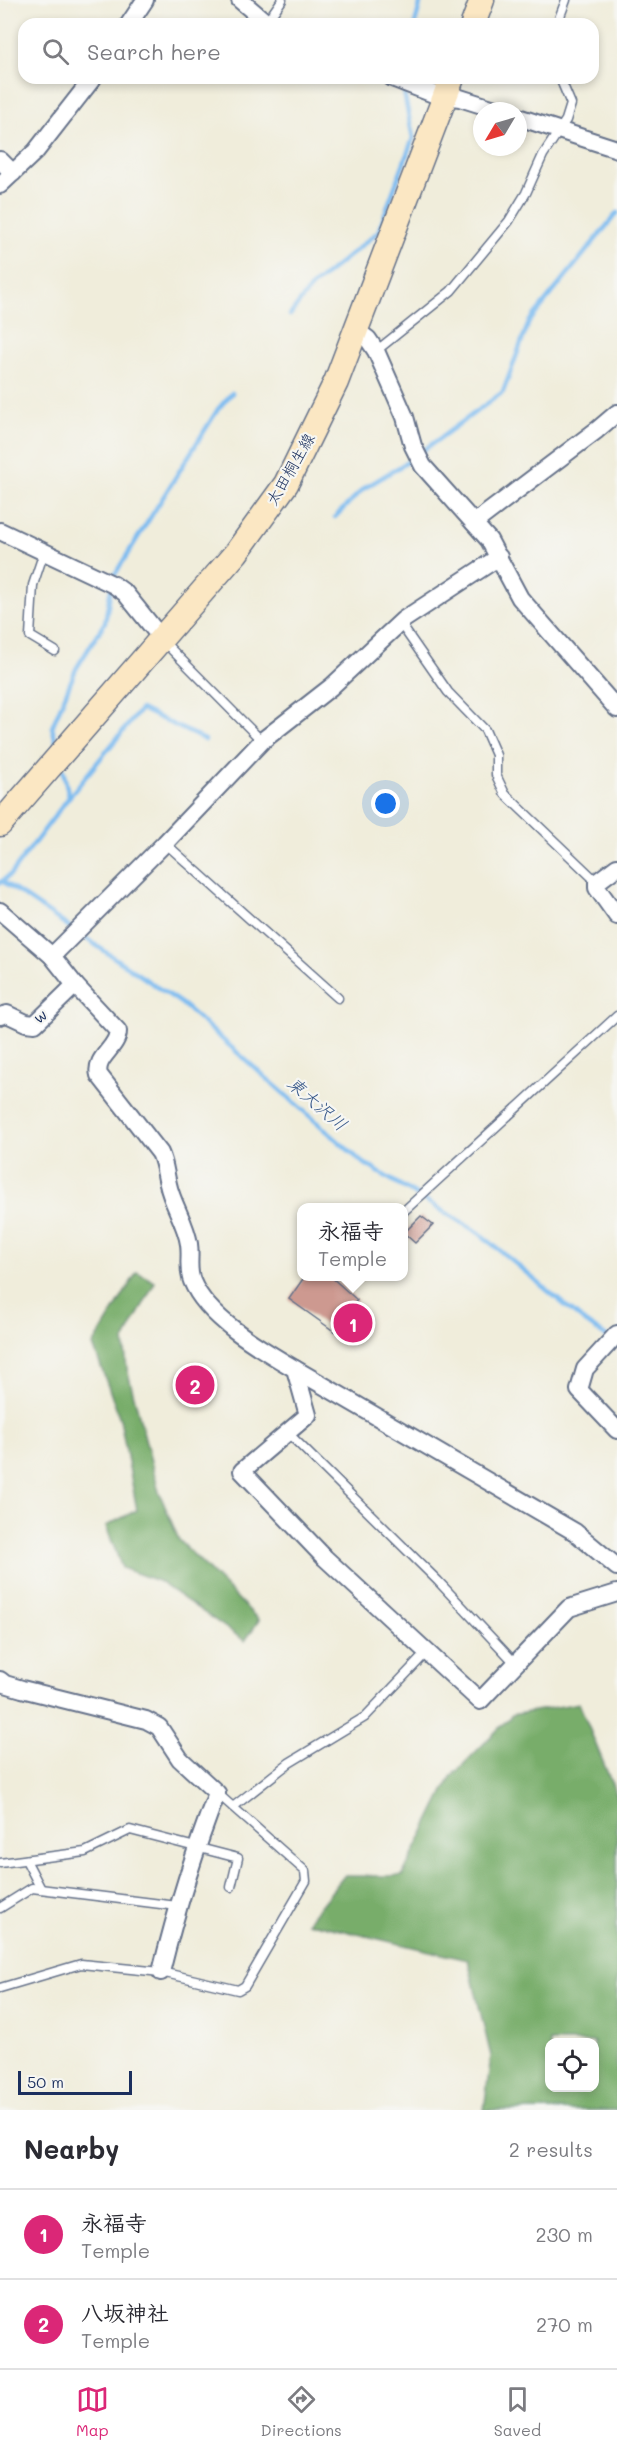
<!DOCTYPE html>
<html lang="en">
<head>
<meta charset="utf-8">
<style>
  :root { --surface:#fff; --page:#f2f2f3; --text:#2b2b33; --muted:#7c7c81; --line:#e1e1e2; --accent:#db2777 }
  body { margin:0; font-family:Mali,"Klee One",sans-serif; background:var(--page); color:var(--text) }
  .controls { position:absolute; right:18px; bottom:18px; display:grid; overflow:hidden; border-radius:12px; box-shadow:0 3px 9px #0003 }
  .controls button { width:54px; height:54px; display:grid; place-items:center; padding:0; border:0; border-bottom:2px solid var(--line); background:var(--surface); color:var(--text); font:30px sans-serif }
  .compass { position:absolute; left:473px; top:102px; width:54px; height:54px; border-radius:50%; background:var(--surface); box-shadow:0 3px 9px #0003; rotate:232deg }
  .scale { position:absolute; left:18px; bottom:15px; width:114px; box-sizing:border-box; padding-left:6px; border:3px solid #1b2f5e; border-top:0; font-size:16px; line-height:21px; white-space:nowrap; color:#1b2f5e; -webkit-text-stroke:4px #f6f6f2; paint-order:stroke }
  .you { position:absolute; left:386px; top:804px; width:21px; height:21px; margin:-15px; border:4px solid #fff; border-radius:50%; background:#1a73e8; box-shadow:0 0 0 9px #1a73e833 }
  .badge { display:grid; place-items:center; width:39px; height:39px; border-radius:50%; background:var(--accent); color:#fff; font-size:20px; font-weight:700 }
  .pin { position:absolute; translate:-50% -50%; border:3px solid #fff; box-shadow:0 2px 6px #0006 }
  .popup { position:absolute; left:297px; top:1203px; width:111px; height:78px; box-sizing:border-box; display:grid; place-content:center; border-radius:12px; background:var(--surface); filter:drop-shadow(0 2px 4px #0005); font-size:20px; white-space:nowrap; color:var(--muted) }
  .popup b { font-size:22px; color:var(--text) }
  .popup::after { content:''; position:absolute; left:50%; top:100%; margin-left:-12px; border:12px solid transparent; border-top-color:var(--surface) }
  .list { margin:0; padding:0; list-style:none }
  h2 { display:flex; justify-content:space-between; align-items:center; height:78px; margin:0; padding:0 24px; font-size:26px }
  h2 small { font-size:20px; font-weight:400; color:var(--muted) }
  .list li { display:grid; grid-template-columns:39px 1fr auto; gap:18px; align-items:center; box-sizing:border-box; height:90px; padding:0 24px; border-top:2px solid var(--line) }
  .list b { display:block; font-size:22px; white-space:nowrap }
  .list p { margin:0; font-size:20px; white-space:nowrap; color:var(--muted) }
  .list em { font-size:20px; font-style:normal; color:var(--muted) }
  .icon { flex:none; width:33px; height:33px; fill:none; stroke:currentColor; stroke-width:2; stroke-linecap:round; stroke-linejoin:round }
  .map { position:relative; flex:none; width:617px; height:2110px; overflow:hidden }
  .search { position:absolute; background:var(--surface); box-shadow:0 3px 9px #0003; left:18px; right:18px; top:18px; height:66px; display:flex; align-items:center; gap:15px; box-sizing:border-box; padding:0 21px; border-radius:18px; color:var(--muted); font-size:22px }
  .sheet { height:258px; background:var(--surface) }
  nav { display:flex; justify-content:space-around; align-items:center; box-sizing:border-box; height:84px; border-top:2px solid var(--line); background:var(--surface); font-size:16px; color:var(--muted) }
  nav a { display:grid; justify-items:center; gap:3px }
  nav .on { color:var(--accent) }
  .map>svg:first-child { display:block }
  .forest { fill:#78ad6a; stroke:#4a6e64; stroke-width:1.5; fill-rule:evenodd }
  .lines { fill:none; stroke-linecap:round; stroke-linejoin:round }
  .stream { stroke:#7cbbf0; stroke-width:4.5 }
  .building { fill:#cd9990 }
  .service-casing { stroke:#66728a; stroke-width:11 }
  .minor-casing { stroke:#66728a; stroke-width:20 }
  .secondary-casing { stroke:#66728a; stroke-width:27 }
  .service { stroke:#fff; stroke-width:8 }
  .minor { stroke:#fff; stroke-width:16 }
  .secondary { stroke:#fbe7c3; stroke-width:24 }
  .labels { text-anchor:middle; stroke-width:4.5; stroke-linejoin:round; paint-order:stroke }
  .street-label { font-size:16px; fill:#1b2f5e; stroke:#f6f6f2 }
  .water-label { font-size:18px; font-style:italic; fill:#38598a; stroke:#f6f6f2 }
</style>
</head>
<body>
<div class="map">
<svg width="617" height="2110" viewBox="0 0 617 2110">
  <rect width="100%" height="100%" fill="#f6f6f2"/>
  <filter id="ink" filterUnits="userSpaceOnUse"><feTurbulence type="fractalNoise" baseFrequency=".0167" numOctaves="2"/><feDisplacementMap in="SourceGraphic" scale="12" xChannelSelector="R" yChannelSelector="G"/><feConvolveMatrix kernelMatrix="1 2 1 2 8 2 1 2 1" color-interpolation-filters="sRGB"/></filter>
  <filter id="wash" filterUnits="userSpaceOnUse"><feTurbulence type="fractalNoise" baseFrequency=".008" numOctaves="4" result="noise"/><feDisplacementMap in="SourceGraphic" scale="24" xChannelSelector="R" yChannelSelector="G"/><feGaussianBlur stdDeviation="1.35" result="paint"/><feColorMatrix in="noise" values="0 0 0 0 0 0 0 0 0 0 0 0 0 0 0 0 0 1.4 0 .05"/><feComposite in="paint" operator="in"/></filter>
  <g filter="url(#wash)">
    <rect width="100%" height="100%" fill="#f0eddb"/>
    <g class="forest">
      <polygon points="137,1272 155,1282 124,1341 127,1369 159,1492 179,1540 259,1620 245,1641 158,1581 122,1568 106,1526 137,1510 120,1419 93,1345"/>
      <path d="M579 1703 617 1796V2110H484L491 2056 468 1960 307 1922 344 1876H402L451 1777 512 1715ZM550 2042H594V2088H550Z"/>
    </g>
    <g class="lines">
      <g class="stream">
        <polyline points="415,24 421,0"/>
        <polyline points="290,315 311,287 378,232 413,138 403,87"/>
        <polyline points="421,452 503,392 529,322 617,213"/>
        <polyline points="335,517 363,489 414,458"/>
        <polyline points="112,579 218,409 232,393"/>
        <polyline points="56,742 52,727 76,669 105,622 111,588"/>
        <polyline points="69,797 141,709 205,740"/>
        <polyline points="2,881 182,1004 362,1162 479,1233 585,1322 607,1337"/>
        <polyline points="0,883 11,874 69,797 63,770"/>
      </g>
    </g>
    <g id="blocks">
      <g class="building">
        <polygon points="421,1216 433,1225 415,1243 404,1233"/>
        <polygon points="305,1276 330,1276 357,1300 335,1332 289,1299"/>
      </g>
    </g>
  </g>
  <g filter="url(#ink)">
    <use href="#blocks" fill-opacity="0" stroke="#66728a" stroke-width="1.5"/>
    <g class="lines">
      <defs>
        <g id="service">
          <polyline points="266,23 282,0"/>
          <polyline points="557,24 566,0"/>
          <polyline points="376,351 451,291 509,221 526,193 543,155 566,120 571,104 560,78"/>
          <polyline points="44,552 33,585 30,636 55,651"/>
          <polyline points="400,623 448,692 485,730 496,755 496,775 505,794 597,882"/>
          <polyline points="162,640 262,741"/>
          <polyline points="165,843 338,998"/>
          <polyline points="404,1211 617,1016"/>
          <polyline points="287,1432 438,1581 515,1663"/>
          <polyline points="233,1807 289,1763 365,1717 427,1652"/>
          <polyline points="26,1860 41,1889"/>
          <polyline points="0,1863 85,1852 130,1830 238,1858 231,1887"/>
          <polyline points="0,1908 32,1888 177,1906"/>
          <polyline points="0,1988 81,1964 161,1972 238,1990 245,1986 306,1881 305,1871 217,1793"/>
        </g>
        <g id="minor">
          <polyline points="240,0 268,24"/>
          <polyline points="129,24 145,0"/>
          <polyline points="392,78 436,95 460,98 501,111"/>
          <polyline points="518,117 617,149"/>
          <polyline points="0,160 13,173"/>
          <polyline points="0,185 36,151 93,78"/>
          <polyline points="357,331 368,339 376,351 405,417 413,446 423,466 489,540 520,598 617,709"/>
          <polyline points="474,523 597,430 617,413"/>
          <polyline points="0,531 114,585 125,593 162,639"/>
          <polyline points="617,867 597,882 597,888 617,916"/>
          <path d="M0 911 52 956 75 985 118 1031C118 1048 94 1057 99 1075L160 1153C165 1164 165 1172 168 1184 172 1204 186 1223 189 1244 191 1257 187 1269 192 1281 207 1318 261 1349 295 1369L308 1415 242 1471 325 1558 480 1701 569 1608 617 1593"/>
          <polyline points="52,956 165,843 262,741 331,687 403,620 499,557"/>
          <polyline points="0,1016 7,1014 26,1023 35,1024 75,985"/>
          <polyline points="617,1334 585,1369 579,1390 617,1430"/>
          <polyline points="295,1369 575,1532 617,1567"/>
          <path d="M0 1680 5 1684 22 1689 146 1720 159 1727 180 1759 217 1793C194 1852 176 1911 161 1972"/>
        </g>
        <g id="secondary">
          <polyline points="473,24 482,0"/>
          <polyline points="0,824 236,553 286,484 336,382 452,78"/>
        </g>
      </defs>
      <use href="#service" class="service-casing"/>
      <use href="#minor" class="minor-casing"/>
      <use href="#secondary" class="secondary-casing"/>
      <use href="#service" class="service"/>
      <use href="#minor" class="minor"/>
      <use href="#secondary" class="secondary"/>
    </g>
  </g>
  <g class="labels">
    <g class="street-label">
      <text transform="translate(290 469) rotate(-60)" y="6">太田桐生線</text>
      <text transform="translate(40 1016) rotate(-36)" y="6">w</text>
    </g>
    <g class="water-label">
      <text transform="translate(317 1104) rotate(41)" y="6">東大沢川</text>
    </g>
  </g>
</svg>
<div class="controls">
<button><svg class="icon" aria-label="locate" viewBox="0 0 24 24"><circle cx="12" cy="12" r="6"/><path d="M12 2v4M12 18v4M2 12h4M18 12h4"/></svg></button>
</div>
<svg class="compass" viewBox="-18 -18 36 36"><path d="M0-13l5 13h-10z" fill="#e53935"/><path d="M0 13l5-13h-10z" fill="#7c7c81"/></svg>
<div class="scale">50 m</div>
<div class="you"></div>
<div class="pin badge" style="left:353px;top:1323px">1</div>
<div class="popup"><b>永福寺</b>Temple</div>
<div class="pin badge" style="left:195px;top:1385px">2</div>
<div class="search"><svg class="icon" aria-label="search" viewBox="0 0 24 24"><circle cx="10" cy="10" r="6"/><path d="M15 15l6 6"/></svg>Search here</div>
</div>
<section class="sheet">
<h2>Nearby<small>2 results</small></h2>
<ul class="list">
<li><span class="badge">1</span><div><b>永福寺</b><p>Temple</p></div><em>230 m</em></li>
<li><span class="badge">2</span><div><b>八坂神社</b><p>Temple</p></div><em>270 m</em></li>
</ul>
</section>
<nav>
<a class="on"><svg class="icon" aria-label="map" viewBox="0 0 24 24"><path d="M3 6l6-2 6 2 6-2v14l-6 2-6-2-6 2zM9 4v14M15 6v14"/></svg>Map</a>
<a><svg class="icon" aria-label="directions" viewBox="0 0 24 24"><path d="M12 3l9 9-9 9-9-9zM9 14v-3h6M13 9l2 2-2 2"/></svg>Directions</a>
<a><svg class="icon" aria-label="saved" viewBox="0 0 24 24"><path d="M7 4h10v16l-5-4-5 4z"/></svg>Saved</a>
</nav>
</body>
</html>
